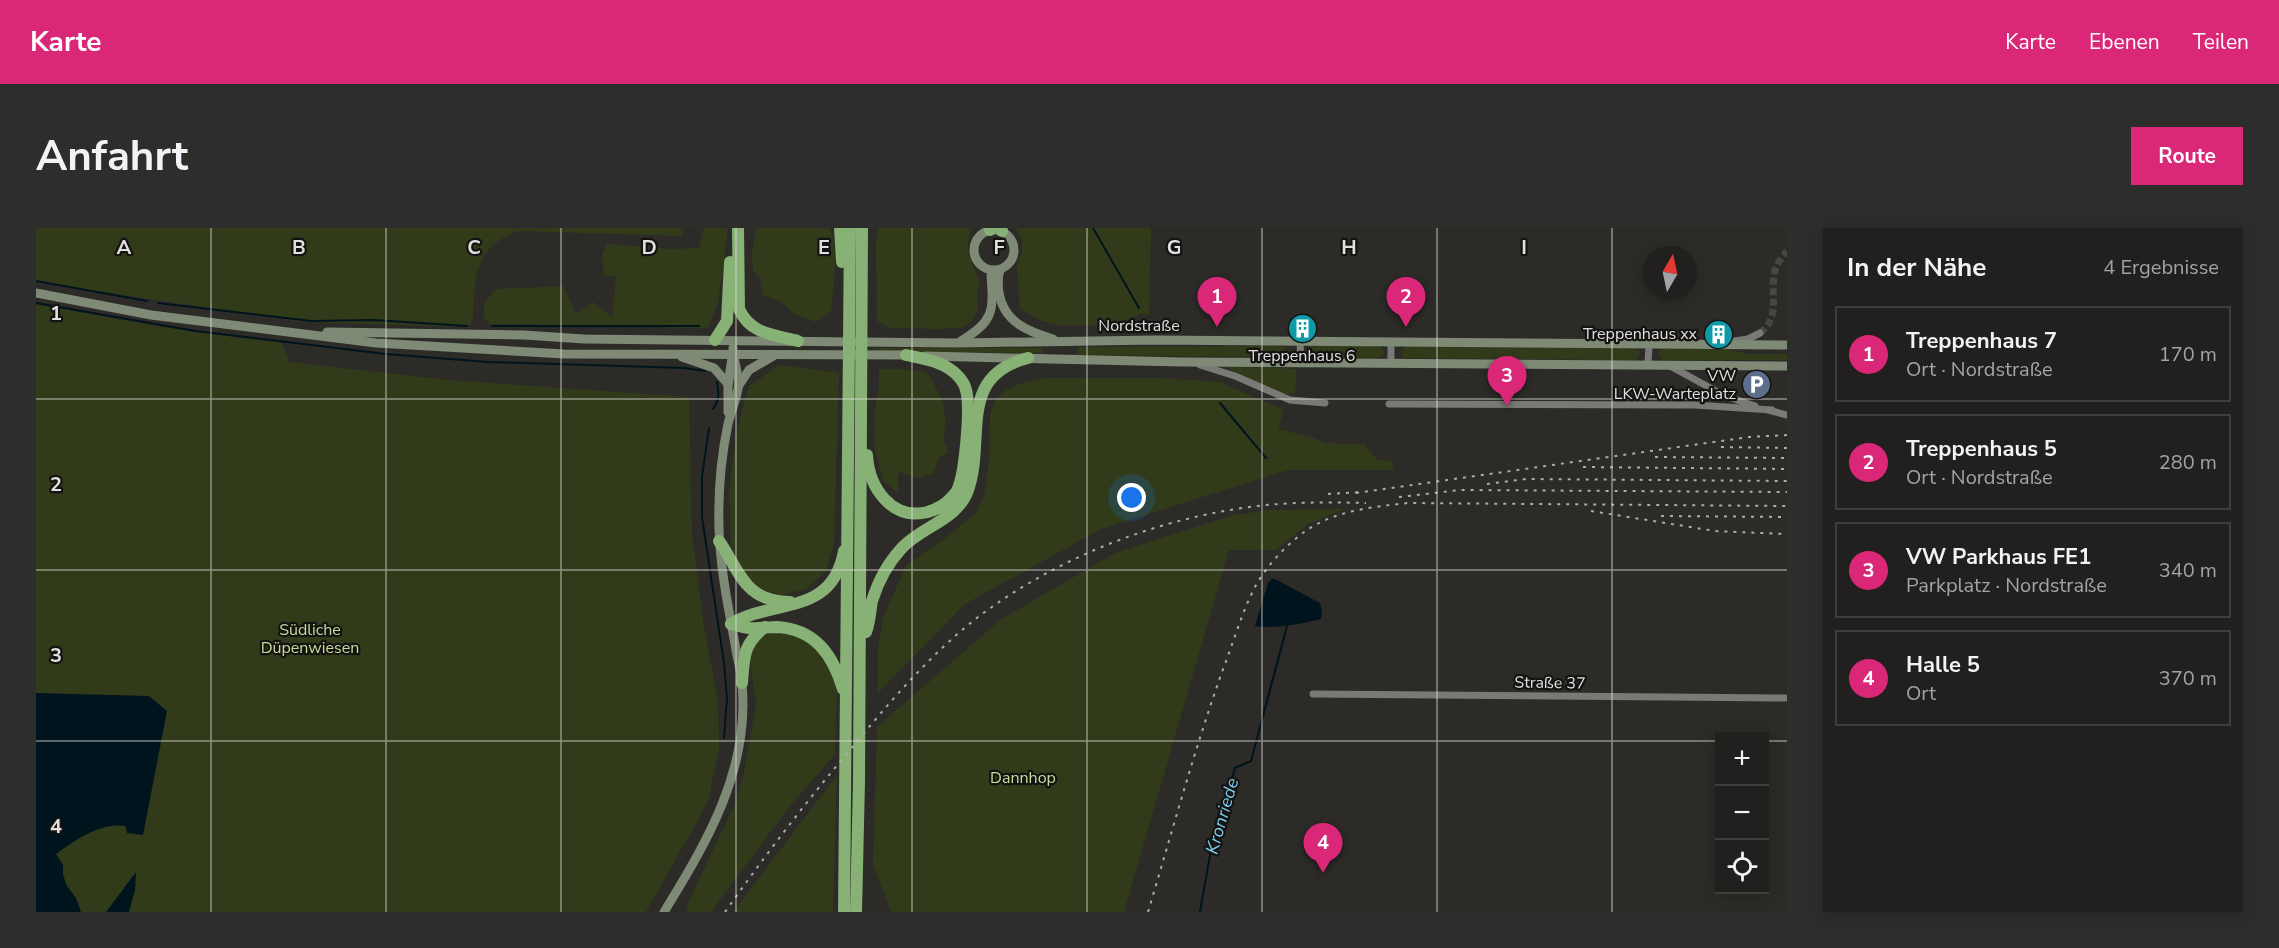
<!DOCTYPE html>
<html lang="de">
<head>
<meta charset="utf-8">
<style>
	:root { --surface:#21201e; --page:#2d2d2b; --text:#f1f3f6; --muted:#a2a3a4; --line:#3e3e3c; --accent:#db2777 }
	body { margin:0; font-family:"Nunito Sans",sans-serif; background:var(--page); color:var(--text) }
	.controls { position:absolute; right:18px; bottom:18px; display:grid; overflow:hidden; border-radius:0px; box-shadow:0 3px 15px #0003 }
	.controls button { width:54px; height:54px; display:grid; place-items:center; padding:0; border:0; border-bottom:2px solid var(--line); background:var(--surface); color:var(--text); font:30px sans-serif }
	.compass { position:absolute; left:1607px; top:18px; width:54px; height:54px; border-radius:50%; background:var(--surface); box-shadow:0 3px 15px #0003; rotate:9deg }
	.you { position:absolute; left:1096px; top:270px; width:21px; height:21px; margin:-15px; border:4px solid #fff; border-radius:50%; background:#1a73e8; box-shadow:0 0 0 9px #1a73e833 }
	.badge { display:grid; place-items:center; width:39px; height:39px; border-radius:50%; background:var(--accent); color:#fff; font-size:20px; font-weight:700 }
	.pin { position:absolute; translate:-50% -50px; filter:drop-shadow(0 2px 3px #0008) }
	.pin::after { content:''; position:absolute; top:32px; width:21px; height:18px; background:inherit; clip-path:polygon(0 0,100% 0,50% 100%) }
	.list { margin:0; padding:0; list-style:none }
	h2 { display:flex; justify-content:space-between; align-items:center; height:78px; margin:0; padding:0 24px; font-size:26px }
	h2 small { font-size:20px; font-weight:400; color:var(--muted) }
	.list li { display:grid; grid-template-columns:39px 1fr auto; gap:18px; align-items:center; box-sizing:border-box; height:96px; margin:0 12px 12px; padding:0 12px; border:2px solid var(--line); border-radius:0px }
	.list b { display:block; font-size:22px; white-space:nowrap }
	.list p { margin:0; font-size:20px; white-space:nowrap; color:var(--muted) }
	.list em { font-size:20px; font-style:normal; color:var(--muted) }
	.icon { flex:none; width:33px; height:33px; fill:none; stroke:currentColor; stroke-width:2; stroke-linecap:round; stroke-linejoin:round }
	.map { position:relative; flex:none; width:1751px; height:684px; overflow:hidden; border-radius:0px }
	header { display:flex; align-items:center; gap:36px; box-sizing:border-box; height:84px; padding:0 30px; background:var(--accent); color:#fff }
	header strong { font-size:28px }
	nav { display:flex; gap:33px; margin-inline-start:auto; font-size:21px }
	.intro { display:flex; align-items:center; justify-content:space-between; box-sizing:border-box; height:144px; padding:0 36px }
	h1 { margin:0; font-size:42px }
	.button { padding:15px 27px; border-radius:0px; background:var(--accent); color:#fff; font-size:21px; font-weight:700 }
	main { display:flex; gap:36px; padding:0 36px }
	aside { flex:1; background:var(--surface); border-radius:0px; box-shadow:0 3px 15px #0003 }
	.map>svg:first-child { display:block }
</style>
</head>
<body>
<header>
<strong>Karte</strong>
<nav><a>Karte</a><a>Ebenen</a><a>Teilen</a></nav>
</header>
<div class="intro"><h1>Anfahrt</h1><a class="button">Route</a></div>
<main>
<div class="map">
<svg width="1751" height="684" viewBox="0 0 1751 684">
	<rect width="100%" height="100%" fill="#2c2b28"/>
	<g fill="#313b1a">
		<path d="M0,0H648L646,8L483,3C437,18 439,50 437,91L434,97L429,99L266,94L0,54Z"/>
		<polygon points="668,0 692,0 682,75 672,100 454,96 447,89 449,74 460,61 527,58 540,86 557,74 576,89 580,49 568,48 566,28 570,16 637,21 663,20"/>
		<path d="M720,0H794C803,22 797,60 795,84L780,94L758,86L744,73L727,67L724,51L717,42L716,26Z"/>
		<path d="M842,0H936C927,21 936,35 944,54L941,63L942,82L937,91L928,99L906,101L853,100L841,93L840,15Z"/>
		<polygon points="980,0 1115,0 1113,87 1104,86 1082,97 1022,97 1006,93 984,81 981,38 986,25 986,13"/>
		<polygon points="0,76 119,98 246,115 253,134 413,152 653,169 656,307 668,399 682,472 683,520 672,574 610,684 0,684"/>
		<polygon points="1237,118 1249,119 1251,126 1243,129 1041,127 1042,119"/>
		<polygon points="1274,118 1340,118 1346,120 1348,125 1345,129 1340,130 1273,129 1269,126 1269,122"/>
		<polygon points="1371,118 1598,120 1603,122 1604,126 1600,132 1367,130 1365,123"/>
		<polygon points="837,120 1006,120 1007,125 837,123"/>
		<polygon points="1629,121 1687,121 1713,126 1751,126 1751,132 1626,132 1622,126 1624,122"/>
		<polygon points="743,137 803,145 798,316 790,343 770,361 745,367 720,359 704,339 695,316 693,265 700,206 713,158"/>
		<path d="M1197,137L1258,141L1261,144L1259,165C1238,171 1213,150 1195,142L1193,139Z"/>
		<path d="M843,141H863L890,144C907,169 913,183 907,214L911,219L912,226L904,228L897,246L883,250L862,244V265L848,254L839,222L838,186L843,159Z"/>
		<polygon points="1006,150 1124,150 1184,154 1248,182 1242,201 1275,209 1289,215 1328,216 1341,232 1357,233 1357,242 1252,242 1065,301 929,376 842,465 842,422 847,390 870,337 907,312 941,284 948,267 953,235 954,188 959,172 967,164 980,157"/>
		<polygon points="1309,281 1272,296 1240,322 1193,322 1088,684 855,684 837,636 841,499 964,392 1079,325 1194,288 1232,282"/>
		<polygon points="741,405 754,406 770,411 781,421 799,445 801,463 799,526 753,579 675,684 654,684 650,679 698,578 708,545 720,476 714,430 719,414 729,407"/>
		<polygon points="801,547 797,684 697,684"/>
	</g>
	<g fill="#00141e">
		<path d="M1237,350L1284,375L1286,383L1285,391C1264,396 1240,401 1219,398L1232,355Z"/>
		<path d="M0,465L113,468L131,483L107,607L91,605L89,598C65,594 39,612 20,626L27,637V647L31,658L40,670L45,684H0Z"/>
		<polygon points="100,644 99,662 93,684 70,684"/>
	</g>
	<g fill="none" stroke-linecap="round" stroke-linejoin="round">
		<g stroke="#00141e" stroke-width="2">
			<polyline points="1057,0 1103,80"/>
			<polyline points="0,53 111,73"/>
			<polyline points="0,75 159,103 350,126 452,134 648,140 669,143"/>
			<polyline points="122,75 275,93 338,92 431,98"/>
			<polyline points="456,98 663,98"/>
			<polyline points="1184,175 1230,230"/>
			<path d="M677,181C684,171 683,165 681,154"/>
			<polyline points="673,200 666,248 666,289 688,435 691,470 688,510"/>
			<polyline points="1164,684 1174,627 1199,540 1215,533 1251,398"/>
		</g>
		<path stroke="#474643" stroke-width="7" stroke-dasharray="7 3.5" stroke-linecap="butt" d="M1724,105C1744,89 1735,69 1738,47C1739,38 1745,30 1751,23"/>
		<g stroke="#7a7976" stroke-width="7">
			<polyline points="1698,113 1712,111 1724,105"/>
			<polyline points="1264,114 1265,135"/>
			<polyline points="1355,114 1355,135"/>
			<polyline points="1612,136 1613,116"/>
			<polyline points="1164,137 1199,148 1254,172 1289,175"/>
			<polyline points="1634,138 1689,168 1719,178"/>
			<polyline points="1353,176 1659,177 1736,182"/>
			<polyline points="1732,182 1751,187"/>
			<polyline points="1277,466 1751,470"/>
		</g>
		<g stroke="#7e8a76" stroke-width="9">
			<circle cx="958" cy="22" r="20"/>
			<path d="M964,42C961,50 962,57 963,65C968,94 991,103 1017,111"/>
			<polyline points="0,65 115,87 340,115 528,126 875,127"/>
			<polyline points="291,104 488,107 548,111 923,115 1119,112 1751,117"/>
			<path d="M925,113C957,93 958,85 955,48"/>
			<polyline points="889,128 1146,134 1751,138"/>
			<polyline points="646,129 678,140 692,156"/>
			<polyline points="703,157 713,142 737,128"/>
			<polyline points="692,184 692,156 696,130"/>
			<path d="M628,684C671,614 714,542 706,456C705,443 701,430 699,416C692,378 684,339 683,300C682,265 685,229 692,196C695,184 700,172 702,161C704,146 697,134 697,120"/>
		</g>
		<g stroke="#87b175" stroke-width="12">
			<path d="M702,0L703,81C714,106 738,107 762,113"/>
			<polyline points="804,0 806,34"/>
			<polyline points="965,0 966,3"/>
			<polyline points="954,2 955,0"/>
			<polyline points="679,112 691,93 694,34"/>
			<path d="M831,227C833,260 856,293 892,284C900,281 906,279 912,273C915,270 919,266 921,263C929,247 935,179 930,162C929,157 925,151 921,147C908,133 887,131 870,127"/>
			<path d="M683,313C705,345 708,373 754,374"/>
			<path d="M695,396C738,370 796,389 808,323"/>
			<path d="M695,396C701,397 707,400 713,400C722,401 732,399 741,399C779,401 797,427 807,461"/>
			<path d="M830,404C834,394 834,383 836,373C842,354 851,336 865,321C884,299 922,292 932,262C950,211 920,148 992,130"/>
			<path d="M706,455C708,429 707,416 729,399"/>
			<polyline points="808,684 814,0"/>
			<polyline points="820,684 823,553 826,0"/>
		</g>
		<g stroke="#adacaa" stroke-width="2" stroke-dasharray="3 6" stroke-linecap="butt">
			<polyline points="1685,219 1751,220"/>
			<polyline points="1619,229 1751,230"/>
			<polyline points="1547,239 1751,241"/>
			<polyline points="1451,256 1490,251 1751,253"/>
			<polyline points="1320,265 1713,209 1751,207"/>
			<polyline points="1292,266 1328,264"/>
			<polyline points="1363,269 1424,262 1751,264"/>
			<polyline points="1555,283 1679,303 1751,306"/>
			<polyline points="1625,288 1751,289"/>
			<path d="M689,684C730,626 773,570 819,516C857,470 895,426 942,389C1022,329 1122,290 1221,278C1257,274 1294,274 1330,275"/>
			<path d="M1112,684C1136,604 1158,523 1186,444C1197,416 1205,386 1219,359C1231,337 1251,316 1271,302C1301,282 1337,279 1372,275L1751,278"/>
		</g>
	</g>
	<path fill="none" stroke="#e1e0df" stroke-width="1.5" stroke-opacity="0.55" d="M175,0V684M350,0V684M525,0V684M700,0V684M876,0V684M1051,0V684M1226,0V684M1401,0V684M1576,0V684M0,171H1751M0,342H1751M0,513H1684M1728,513H1751"/>
	<defs>
		<symbol id="building-disc" viewBox="-11 -11 22 22"><circle r="9.5" fill="#0f9aa8" stroke="#141312"/><path d="M-4-6H4V6H1V3H-1V6H-4ZM-2.5-4.3h1.7v1.8h-1.7ZM.8-4.3h1.7v1.8H.8ZM-2.5-1h1.7V.8h-1.7ZM.8-1h1.7V.8H.8Z" fill="#fff"/></symbol>
		<symbol id="parking-disc" viewBox="-11 -11 22 22"><circle r="9.5" fill="#5c6f8a" stroke="#141312"/><path d="M-3.5-5.5H1a3.5 3.5 0 0 1 0 7H-1V5.5H-3.5ZM-1-3.4V-.6H.8a1.4 1.4 0 0 0 0-2.8Z" fill="#fff"/></symbol>
	</defs>
	<g fill-rule="evenodd">
		<use href="#building-disc" x="1250" y="84" width="33" height="33"/>
		<use href="#building-disc" x="1666" y="90" width="33" height="33"/>
		<use href="#parking-disc" x="1704" y="140" width="33" height="33"/>
	</g>
	<g text-anchor="middle" dominant-baseline="central" stroke-width="4.5" stroke-linejoin="round" paint-order="stroke">
		<g font-size="16" fill="#e1e0df" stroke="#141312">
			<text x="1103" y="98">Nordstraße</text>
			<text transform="translate(1514 455) rotate(1)">Straße 37</text>
		</g>
		<g font-size="16" fill="#e1e0df" stroke="#141312" text-anchor="end">
			<text x="1661" y="106">Treppenhaus xx</text>
			<text x="1266" y="128" text-anchor="middle">Treppenhaus 6</text>
			<text x="1700" y="148">VW<tspan x="1700" dy="18">LKW-Warteplatz</tspan></text>
		</g>
		<g font-size="16" fill="#c6de99" stroke="#141312">
			<text x="274" y="402">Südliche<tspan x="274" dy="18">Düpenwiesen</tspan></text>
			<text x="987" y="550">Dannhop</text>
		</g>
		<g font-size="18" font-style="italic" fill="#7ecdf2" stroke="#141312">
			<text transform="translate(1186 588) rotate(-74)">Kronriede</text>
		</g>
	</g>
	<g font-size="20" text-anchor="middle" font-weight="bold" fill="#e1e0df" stroke="#141312" stroke-width="4.5" stroke-linejoin="round" paint-order="stroke">
		<text x="88" y="26">A</text>
		<text x="263" y="26">B</text>
		<text x="438" y="26">C</text>
		<text x="613" y="26">D</text>
		<text x="788" y="26">E</text>
		<text x="963" y="26">F</text>
		<text x="1138" y="26">G</text>
		<text x="1313" y="26">H</text>
		<text x="1488" y="26">I</text>
		<text x="20" y="92">1</text>
		<text x="20" y="263">2</text>
		<text x="20" y="434">3</text>
		<text x="20" y="605">4</text>
	</g>
</svg>
<div class="controls">
<button>+</button>
<button>−</button>
<button><svg class="icon" aria-label="locate" viewBox="0 0 24 24"><circle cx="12" cy="12" r="6"/><path d="M12 2v4M12 18v4M2 12h4M18 12h4"/></svg></button>
</div>
<svg class="compass" viewBox="-18 -18 36 36"><path d="M0-13l5 13h-10z" fill="#e53935"/><path d="M0 13l5-13h-10z" fill="#a2a3a4"/></svg>
<div class="you"></div>
<div class="pin badge" style="left:1181px;top:99px">1</div>
<div class="pin badge" style="left:1370px;top:99px">2</div>
<div class="pin badge" style="left:1471px;top:178px">3</div>
<div class="pin badge" style="left:1287px;top:645px">4</div>
</div>
<aside>
<h2>In der Nähe<small>4 Ergebnisse</small></h2>
<ul class="list">
<li><span class="badge">1</span><div><b>Treppenhaus 7</b><p>Ort · Nordstraße</p></div><em>170 m</em></li>
<li><span class="badge">2</span><div><b>Treppenhaus 5</b><p>Ort · Nordstraße</p></div><em>280 m</em></li>
<li><span class="badge">3</span><div><b>VW Parkhaus FE1</b><p>Parkplatz · Nordstraße</p></div><em>340 m</em></li>
<li><span class="badge">4</span><div><b>Halle 5</b><p>Ort</p></div><em>370 m</em></li>
</ul>
</aside>
</main>
</body>
</html>
